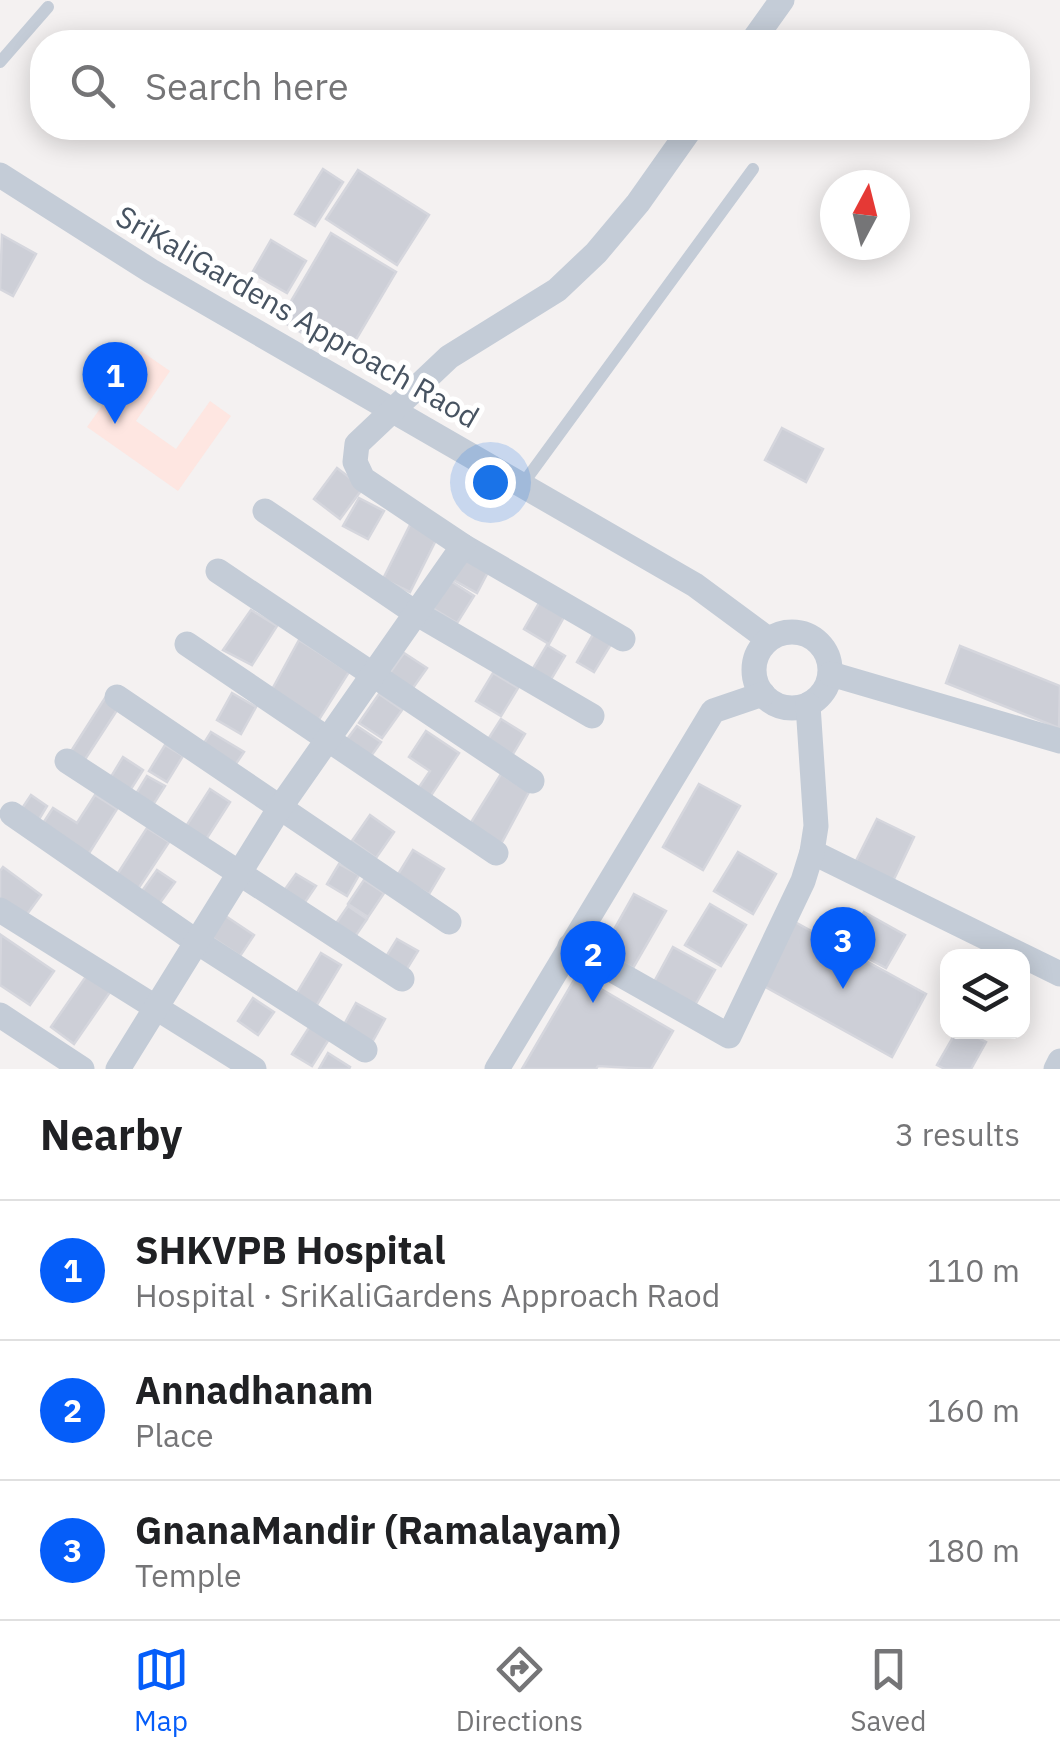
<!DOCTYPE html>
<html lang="en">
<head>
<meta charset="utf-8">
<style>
	:root { --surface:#fff; --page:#f2f2f2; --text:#202124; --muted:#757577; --line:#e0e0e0; --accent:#055df9 }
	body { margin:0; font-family:"IBM Plex Sans",sans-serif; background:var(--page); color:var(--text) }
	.controls { position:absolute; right:30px; bottom:30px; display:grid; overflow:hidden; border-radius:20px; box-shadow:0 5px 25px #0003 }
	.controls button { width:90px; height:90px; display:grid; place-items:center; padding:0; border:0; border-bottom:2px solid var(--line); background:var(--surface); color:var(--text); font:50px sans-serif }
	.compass { position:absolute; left:820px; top:170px; width:90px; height:90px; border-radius:50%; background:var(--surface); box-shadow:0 5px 25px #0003; rotate:7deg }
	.you { position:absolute; left:490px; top:482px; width:35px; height:35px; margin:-25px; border:8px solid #fff; border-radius:50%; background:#1a73e8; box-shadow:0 0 0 15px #1a73e833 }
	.badge { display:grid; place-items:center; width:65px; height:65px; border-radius:50%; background:var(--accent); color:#fff; font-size:32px; font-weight:700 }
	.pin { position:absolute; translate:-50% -82px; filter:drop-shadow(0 2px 5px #0008) }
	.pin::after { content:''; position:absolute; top:52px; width:35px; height:30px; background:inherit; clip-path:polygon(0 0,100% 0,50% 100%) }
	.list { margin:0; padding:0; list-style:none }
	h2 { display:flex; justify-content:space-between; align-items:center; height:130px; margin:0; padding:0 40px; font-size:42px }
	h2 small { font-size:32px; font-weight:400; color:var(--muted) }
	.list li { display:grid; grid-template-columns:65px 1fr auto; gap:30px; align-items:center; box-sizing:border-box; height:140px; padding:0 40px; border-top:2px solid var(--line) }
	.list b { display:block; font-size:38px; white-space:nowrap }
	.list p { margin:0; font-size:32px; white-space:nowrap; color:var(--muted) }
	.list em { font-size:32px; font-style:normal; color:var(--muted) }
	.icon { flex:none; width:55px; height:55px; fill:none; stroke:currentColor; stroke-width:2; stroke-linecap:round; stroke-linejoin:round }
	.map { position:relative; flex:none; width:1060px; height:1069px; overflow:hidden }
	.search { position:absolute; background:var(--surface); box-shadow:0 5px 25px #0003; left:30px; right:30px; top:30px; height:110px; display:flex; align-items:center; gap:25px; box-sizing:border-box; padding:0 35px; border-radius:40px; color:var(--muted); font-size:38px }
	.sheet { height:550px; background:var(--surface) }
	nav { display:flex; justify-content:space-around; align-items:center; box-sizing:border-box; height:140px; border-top:2px solid var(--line); background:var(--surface); font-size:28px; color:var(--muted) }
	nav a { display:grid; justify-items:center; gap:5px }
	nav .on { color:var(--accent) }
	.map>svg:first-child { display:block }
</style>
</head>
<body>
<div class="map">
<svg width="1060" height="1069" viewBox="0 0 1060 1069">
	<rect width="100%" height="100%" fill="#f4f1f1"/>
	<polygon fill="#fee6e1" points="141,351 170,371 136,421 176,449 210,401 231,416 178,491 87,427"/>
	<g fill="#cdcfd7" stroke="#d5d6dd" stroke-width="2.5">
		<polygon points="323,169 343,182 315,226 295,214"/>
		<polygon points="358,170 429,215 397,265 326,219"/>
		<polygon points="331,233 396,272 345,358 280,320"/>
		<polygon points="2,235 36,254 13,296 0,289"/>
		<polygon points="271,240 306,261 287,293 252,273"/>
		<polygon points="782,428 823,449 806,482 765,460"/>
		<polygon points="337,468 363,488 340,519 314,499"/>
		<polygon points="359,498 384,511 368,539 343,526"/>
		<polygon points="412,521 439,534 410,592 383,579"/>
		<polygon points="461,557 488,572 477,593 450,578"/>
		<polygon points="446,578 474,596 457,623 429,606"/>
		<polygon points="539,603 564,617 549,644 524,629"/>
		<polygon points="251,610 277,626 252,665 223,650"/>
		<polygon points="595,631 613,641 594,672 577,662"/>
		<polygon points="299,640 349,672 318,721 269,695"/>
		<polygon points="547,645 565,656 550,681 532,670"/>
		<polygon points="960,646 1060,686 1059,728 946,683"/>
		<polygon points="404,653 427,668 410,692 387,677"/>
		<polygon points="493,673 518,688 501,716 476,701"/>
		<polygon points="232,693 256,707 241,734 217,720"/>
		<polygon points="379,694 402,710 382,738 359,723"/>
		<polygon points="105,698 119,707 82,764 68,756"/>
		<polygon points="501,719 525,734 510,759 485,744"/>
		<polygon points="357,726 381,742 366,763 342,746"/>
		<polygon points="426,731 459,753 428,800 416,792 430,771 409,757"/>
		<polygon points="211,732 244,752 231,771 199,751"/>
		<polygon points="165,745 183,756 167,782 149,771"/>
		<polygon points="123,757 143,770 129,792 109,780"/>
		<polygon points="501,774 529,792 501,844 470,824"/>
		<polygon points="147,776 165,786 151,808 134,797"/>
		<polygon points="699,784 740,806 703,870 663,847"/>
		<polygon points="210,789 230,802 205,841 185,828"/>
		<polygon points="31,795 47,806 38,821 21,810"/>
		<polygon points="95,795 117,809 86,858 40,828 53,808 77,823"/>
		<polygon points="370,815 394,832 376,858 352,841"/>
		<polygon points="877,819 914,837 893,881 855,863"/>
		<polygon points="147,828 169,842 136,892 115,878"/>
		<polygon points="413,850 444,869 429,894 397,876"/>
		<polygon points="738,852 776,874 753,914 714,891"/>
		<polygon points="339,864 359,875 347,896 327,884"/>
		<polygon points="3,867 41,895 22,921 0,905 0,871"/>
		<polygon points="157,870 175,882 157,907 140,894"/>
		<polygon points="296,874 316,886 301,908 281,895"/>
		<polygon points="364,880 384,893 368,917 348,904"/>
		<polygon points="634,894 666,911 633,968 602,951"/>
		<polygon points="710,904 746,925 721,966 685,945"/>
		<polygon points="348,906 367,919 354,938 335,925"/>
		<polygon points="864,912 905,935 886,968 845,946"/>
		<polygon points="224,915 254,935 240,956 210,936"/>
		<polygon points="795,922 926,994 892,1057 760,984"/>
		<polygon points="1,935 54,971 30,1005 0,985"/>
		<polygon points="397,939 418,951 405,972 384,960"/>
		<polygon points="673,947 715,970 695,1005 654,982"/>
		<polygon points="321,953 341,965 315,1008 295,996"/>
		<polygon points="87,975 110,992 74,1044 51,1027"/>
		<polygon points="577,975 673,1031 651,1069 598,1066 596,1069 522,1069"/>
		<polygon points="253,998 274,1012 258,1035 238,1021"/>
		<polygon points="356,1003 385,1019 370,1046 341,1030"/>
		<polygon points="310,1026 329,1039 312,1066 292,1054"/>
		<polygon points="956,1032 967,1032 986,1042 971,1069 945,1069 937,1065"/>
		<polygon points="328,1053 350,1067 349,1069 319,1069"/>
	</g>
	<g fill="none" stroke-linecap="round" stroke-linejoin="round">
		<g stroke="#c4ccd7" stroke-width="12">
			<polyline points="0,62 48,7"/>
			<polyline points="522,485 753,169"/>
		</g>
		<g stroke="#c4ccd7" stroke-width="25">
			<polyline points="752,42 782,0"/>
			<polyline points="0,175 151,271 695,585 768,639"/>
			<polyline points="265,511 414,612 592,716"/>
			<polyline points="463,546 623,639"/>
			<polyline points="218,571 532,781"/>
			<circle cx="792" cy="670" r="38"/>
			<polyline points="187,644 496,853"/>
			<polyline points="831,674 1060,741"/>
			<polyline points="117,697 449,922"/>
			<polyline points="67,761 402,979"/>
			<polyline points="12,814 197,942 365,1050"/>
			<polyline points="812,852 1060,974"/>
			<polyline points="0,910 254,1069"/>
			<polyline points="570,946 729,1036 803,881 812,852 816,826 808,705"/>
			<polyline points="0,1015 82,1069"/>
			<polyline points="118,1069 279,809 463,546 363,479 355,462 357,444 449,357 557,290 596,253 638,203 691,128"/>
			<polyline points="497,1069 713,711 763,694"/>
			<polyline points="1056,1069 1060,1061"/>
		</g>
	</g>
	<g text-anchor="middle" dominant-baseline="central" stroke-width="10" stroke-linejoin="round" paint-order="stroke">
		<g font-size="30" fill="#475361" stroke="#fff">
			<text transform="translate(298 316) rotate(30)">SriKaliGardens Approach Raod</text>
		</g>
	</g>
</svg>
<div class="controls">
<button><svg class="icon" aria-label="layers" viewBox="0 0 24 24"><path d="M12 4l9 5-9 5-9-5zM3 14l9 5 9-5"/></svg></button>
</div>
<svg class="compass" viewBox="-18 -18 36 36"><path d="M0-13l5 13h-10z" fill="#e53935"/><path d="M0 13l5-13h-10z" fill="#757577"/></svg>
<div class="you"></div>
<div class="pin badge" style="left:115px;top:424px">1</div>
<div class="pin badge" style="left:593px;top:1003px">2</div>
<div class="pin badge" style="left:843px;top:989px">3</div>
<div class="search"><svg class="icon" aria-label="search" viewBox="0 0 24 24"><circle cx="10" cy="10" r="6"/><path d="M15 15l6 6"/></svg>Search here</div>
</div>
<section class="sheet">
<h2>Nearby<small>3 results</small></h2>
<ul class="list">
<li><span class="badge">1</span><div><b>SHKVPB Hospital</b><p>Hospital · SriKaliGardens Approach Raod</p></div><em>110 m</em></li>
<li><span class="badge">2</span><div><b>Annadhanam</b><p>Place</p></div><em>160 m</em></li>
<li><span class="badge">3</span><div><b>GnanaMandir (Ramalayam)</b><p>Temple</p></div><em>180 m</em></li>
</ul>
</section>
<nav>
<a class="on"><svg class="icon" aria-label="map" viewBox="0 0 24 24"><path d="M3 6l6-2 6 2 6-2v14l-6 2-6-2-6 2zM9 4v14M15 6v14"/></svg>Map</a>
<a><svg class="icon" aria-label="directions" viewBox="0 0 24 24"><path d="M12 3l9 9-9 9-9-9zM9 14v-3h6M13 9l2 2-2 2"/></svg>Directions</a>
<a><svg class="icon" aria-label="saved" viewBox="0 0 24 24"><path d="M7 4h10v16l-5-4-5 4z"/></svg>Saved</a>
</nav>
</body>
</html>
